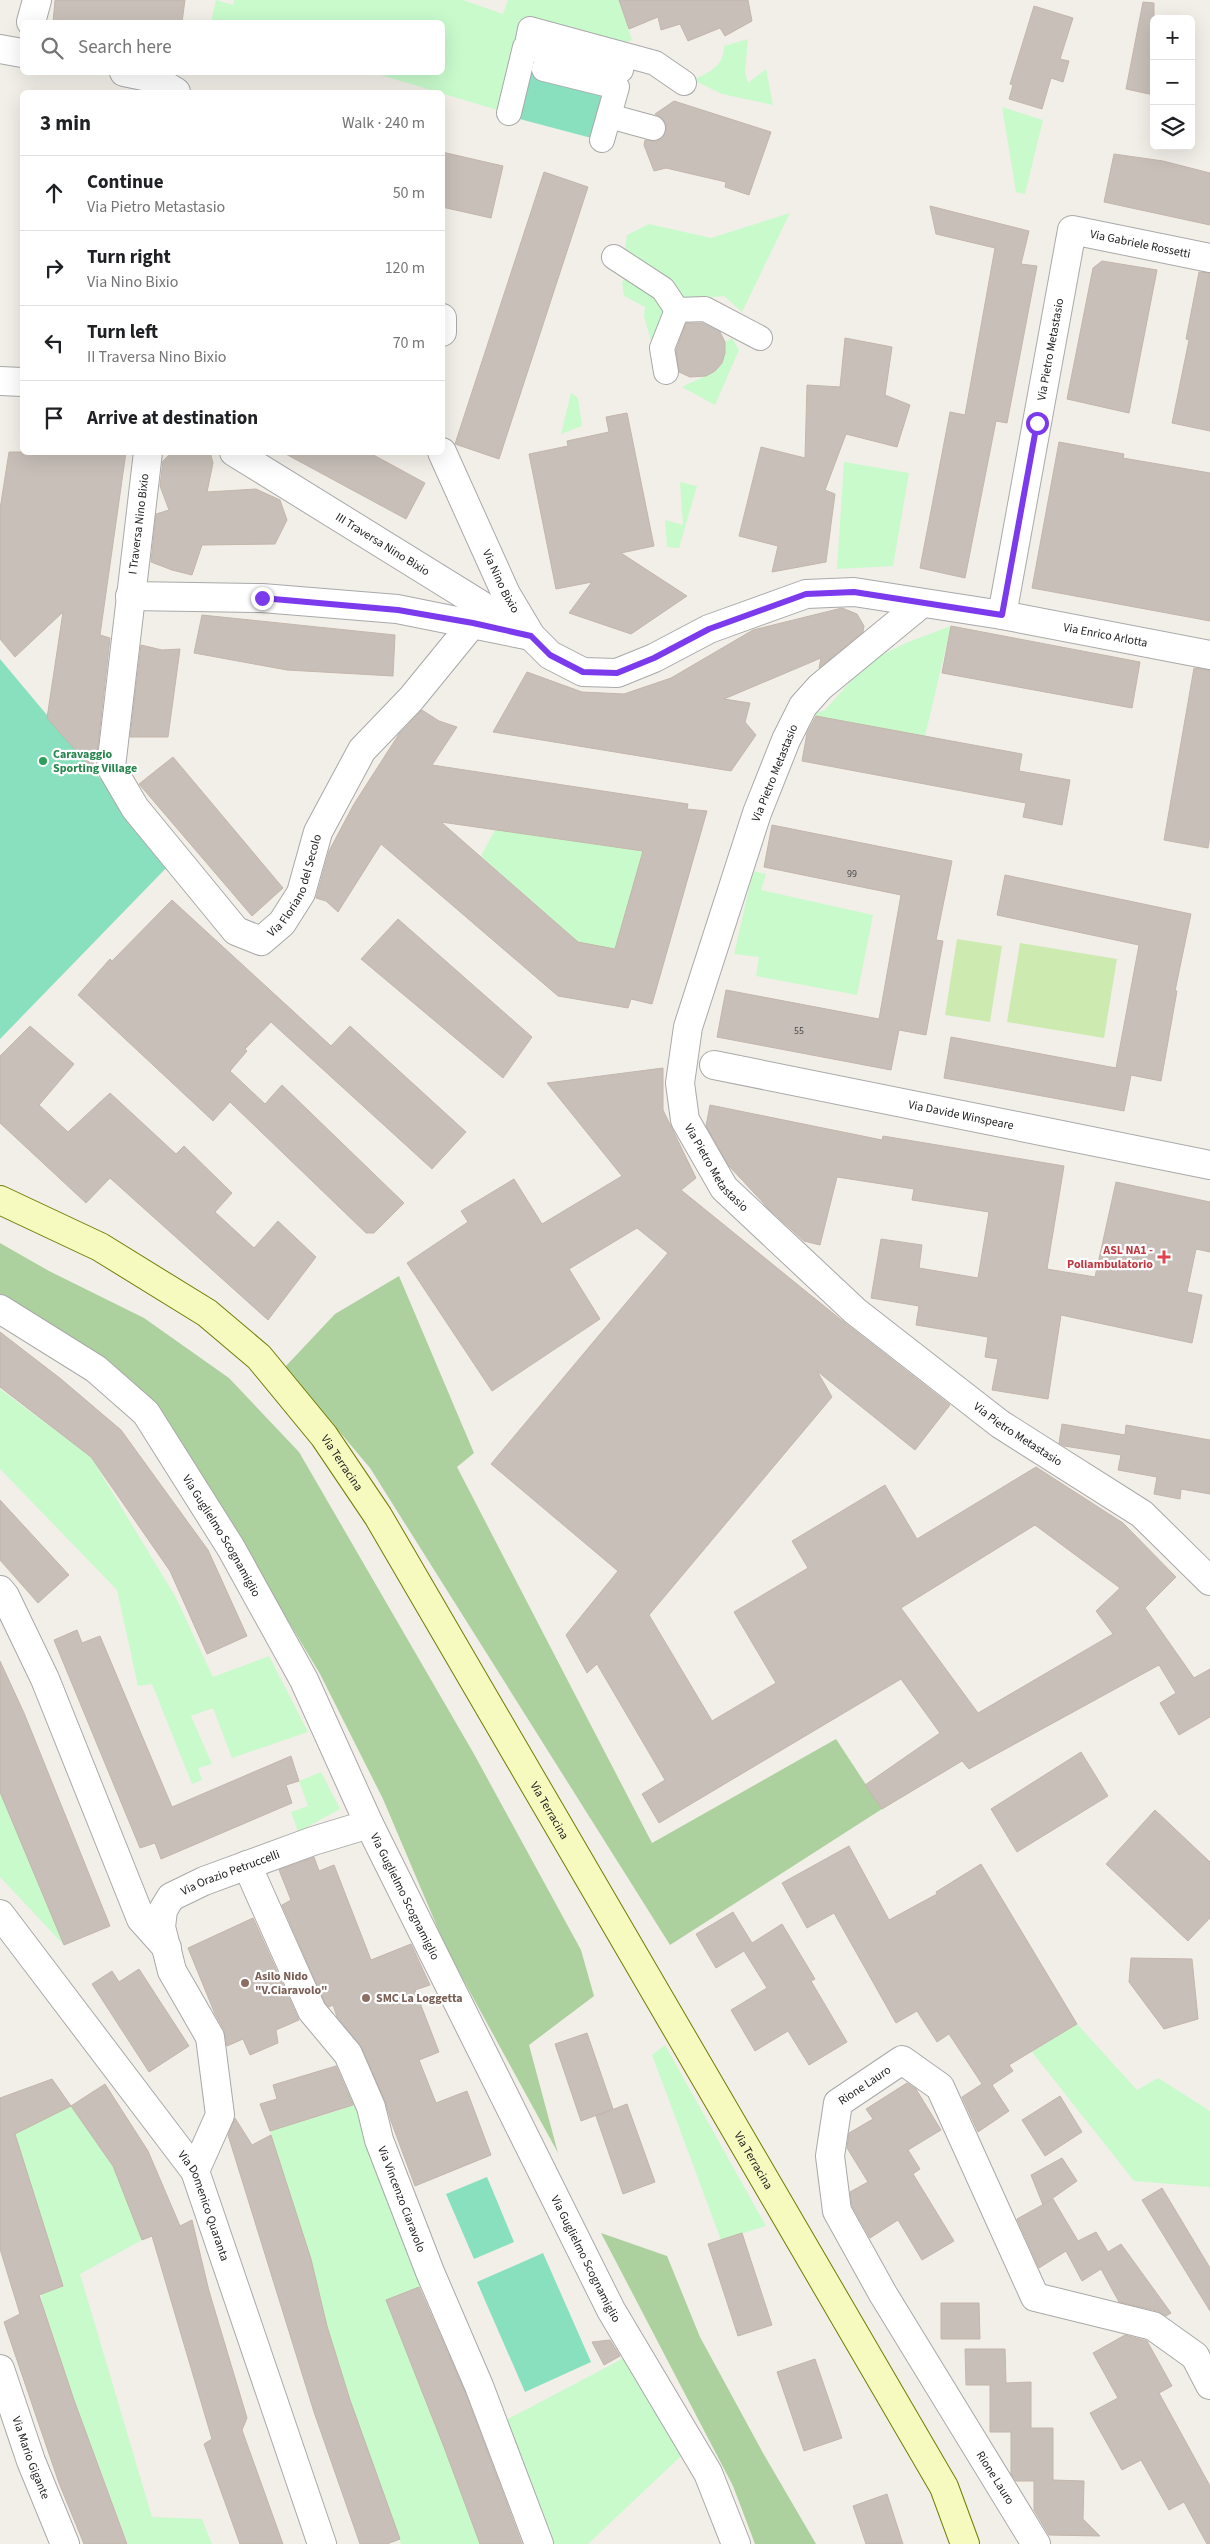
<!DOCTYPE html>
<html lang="en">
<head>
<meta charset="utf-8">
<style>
	:root { --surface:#fff; --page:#f2f2f2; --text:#202124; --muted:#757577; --line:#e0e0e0 }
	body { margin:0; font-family:"Source Sans 3",sans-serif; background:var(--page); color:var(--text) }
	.controls { position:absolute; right:15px; top:15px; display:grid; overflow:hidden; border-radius:8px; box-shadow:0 5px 20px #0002 }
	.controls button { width:45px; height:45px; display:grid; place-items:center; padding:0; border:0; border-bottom:1px solid var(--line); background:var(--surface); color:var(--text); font:25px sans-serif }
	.stop { position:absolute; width:15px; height:15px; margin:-11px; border:4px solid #7c3aed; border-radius:50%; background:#fff }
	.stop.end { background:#7c3aed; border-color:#fff; box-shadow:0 1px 5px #0008 }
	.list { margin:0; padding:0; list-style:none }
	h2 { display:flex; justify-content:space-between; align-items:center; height:65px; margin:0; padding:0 20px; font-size:21px }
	h2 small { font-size:16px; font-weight:400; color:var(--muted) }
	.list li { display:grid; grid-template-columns:32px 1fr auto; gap:15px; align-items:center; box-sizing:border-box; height:75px; padding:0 20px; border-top:1px solid var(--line) }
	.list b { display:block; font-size:19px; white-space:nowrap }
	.list p { margin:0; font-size:16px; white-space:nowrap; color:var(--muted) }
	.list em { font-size:16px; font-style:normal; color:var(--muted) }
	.icon { flex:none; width:28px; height:28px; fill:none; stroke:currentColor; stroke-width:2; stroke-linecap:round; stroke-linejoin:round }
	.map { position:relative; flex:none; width:1210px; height:2544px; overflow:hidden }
	.search { position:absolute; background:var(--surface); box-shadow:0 5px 20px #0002; left:20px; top:20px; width:425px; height:55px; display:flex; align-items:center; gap:12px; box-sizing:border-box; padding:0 18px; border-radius:8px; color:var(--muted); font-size:19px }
	.panel { position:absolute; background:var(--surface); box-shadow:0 5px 20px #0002; left:20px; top:90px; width:425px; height:365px; border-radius:8px }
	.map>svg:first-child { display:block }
</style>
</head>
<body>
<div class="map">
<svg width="1210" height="2544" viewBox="0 0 1210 2544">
	<rect width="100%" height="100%" fill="#f2efe9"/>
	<g fill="#cdebb0">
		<polygon points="957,939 1002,946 990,1022 945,1015"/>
		<polygon points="1020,943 1117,959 1104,1038 1007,1022"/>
	</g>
	<g fill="#add19e">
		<polygon points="0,1243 49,1271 144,1318 229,1378 299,1452 474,1754 581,1950 594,1996 529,2045 558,2153 447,1950 383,1799 320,1674 177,1435 90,1348 0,1298"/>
		<polygon points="399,1276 474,1453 457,1467 652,1843 836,1739 882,1809 670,1945 370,1468 285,1367 335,1314"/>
		<polygon points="601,2233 667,2256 700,2337 763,2453 816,2544 755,2544 733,2486"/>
	</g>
	<g fill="#c8facc">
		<polygon points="216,0 233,5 234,0 463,0 503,14 508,0 619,0 632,40 623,44 570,26 546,37 504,112 374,73 442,72 442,22 211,22"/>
		<path d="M748,39L745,71L748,83L766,69L773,105L722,94L693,80C710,72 724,66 724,46Z"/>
		<polygon points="1002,107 1043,120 1025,194 1016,192"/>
		<polygon points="790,213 742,312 724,296 682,300 624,256 627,235 649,224 711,238"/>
		<polygon points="627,274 666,305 655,355 644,316 645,307 624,296 622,283"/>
		<path d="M732,338L739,350L715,405L682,387C703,376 728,371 725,342Z"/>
		<polygon points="571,393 578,398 582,426 561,434"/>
		<polygon points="844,462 909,473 893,566 837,569"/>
		<polygon points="680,482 697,486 679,548 667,547 665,520 683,525"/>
		<polygon points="951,626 925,736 810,715 825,710 868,662 906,643"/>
		<polygon points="495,830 643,851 615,949 578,942 481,856"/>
		<polygon points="753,871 766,874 761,890 873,915 857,995 756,976 759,957 734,954"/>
		<polygon points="0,1389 91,1457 175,1596 213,1677 269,1656 308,1732 232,1758 213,1708 191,1716 212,1764 198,1768 202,1780 192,1784 152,1684 138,1686 117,1590 0,1469"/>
		<polygon points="321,1772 340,1809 298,1832 291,1812 308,1806 299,1781"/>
		<polygon points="0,1792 64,1945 0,1877"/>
		<polygon points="1077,2024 1137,2090 1158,2078 1210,2111 1210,2187 1134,2181 1032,2052"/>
		<polygon points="665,2045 766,2226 721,2240 652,2055"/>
		<polygon points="350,2088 424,2285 386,2300 444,2447 480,2544 401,2544 350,2400 327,2326 310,2258 270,2131 343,2109 336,2092"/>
		<polygon points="71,2106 113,2166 142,2240 80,2274 152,2517 202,2519 212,2544 128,2544 74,2400 42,2302 41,2294 63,2286 15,2134"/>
		<polygon points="624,2358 681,2456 588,2544 554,2544 504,2421"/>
	</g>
	<g fill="#88e0be">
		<polygon points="525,66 611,89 599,140 512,117"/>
		<polygon points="0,659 171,863 0,1039"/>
		<polygon points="487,2177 514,2242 474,2259 446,2194"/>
		<polygon points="543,2253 591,2362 525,2392 477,2282"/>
	</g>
	<g fill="#c7bfb8" stroke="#c4b6ab" fill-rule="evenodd">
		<polygon points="55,0 185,0 182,22 53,22"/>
		<polygon points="619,0 748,0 752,21 725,36 720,28 688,41 680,24 661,30 658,17 629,29"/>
		<polygon points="1143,2 1154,3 1154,95 1126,89"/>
		<polygon points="1034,6 1073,18 1060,59 1069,61 1063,82 1051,78 1042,109 1009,99 1013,85 1010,84"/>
		<polygon points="674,101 771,132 749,195 725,187 726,182 666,168 654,171 644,145 645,140 656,141 663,137 666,131 666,124 662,118 655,114"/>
		<polygon points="442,152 503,166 491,218 442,207"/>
		<polygon points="1114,154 1163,161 1210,173 1210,225 1104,202"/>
		<polygon points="544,172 588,187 499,459 455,444"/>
		<polygon points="930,206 1029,231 1021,264 1037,266 1007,423 996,421 965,578 920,568 950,412 965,415 995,248 936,234"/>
		<polygon points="1102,261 1157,270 1129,413 1067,399 1093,268"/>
		<polygon points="1199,272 1210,273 1210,431 1172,423 1189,340 1186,339"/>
		<polygon points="686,323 702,323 720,332 725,342 725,353 722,363 715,371 706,376 690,377 679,372 676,350"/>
		<polygon points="845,338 892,347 885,395 910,405 897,447 846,434 825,490 835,494 826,562 772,572 778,546 739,536 761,447 805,458 807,385 840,387"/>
		<polygon points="627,413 654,546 621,553 687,596 631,634 569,613 592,582 556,589 529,454 568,446 567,441 609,432 606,417"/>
		<polygon points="1059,442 1124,454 1123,458 1210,473 1210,621 1032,588"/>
		<polygon points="9,452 126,452 100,635 110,638 97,754 91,768 47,718 63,612 15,657 0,639 0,509"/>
		<polygon points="172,452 210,452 213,463 207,492 256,489 280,500 287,520 275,544 202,545 192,575 172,570 151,562 156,514 169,510 160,486 163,461"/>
		<polygon points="282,452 368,452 425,483 406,519"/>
		<polygon points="842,608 857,614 864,626 863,632 819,668 821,658 724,699 750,703 745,722 756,735 731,771 493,732 527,672 582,692 624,694 671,678 753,630"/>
		<polygon points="202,615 395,635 393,676 287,670 194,653"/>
		<polygon points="951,626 1140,662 1132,708 942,673"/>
		<polygon points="141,645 162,650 180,649 168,737 130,737"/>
		<polygon points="1194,668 1210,670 1210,836 1208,848 1164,840"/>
		<path d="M422,710L439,721L457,727L432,765L688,804L687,809L707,811L652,1004L631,999L628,1008L558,996L381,844L338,912L326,901L316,898L329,851L354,804L399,734ZM441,822L643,851L615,949L578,942Z"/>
		<polygon points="816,716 1022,754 1019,771 1070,780 1062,825 1023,817 1026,803 802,761 807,733"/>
		<polygon points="173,757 283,888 252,916 139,784"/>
		<polygon points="772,825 952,861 936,940 943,941 926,1035 899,1030 891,1070 717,1037 726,990 879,1019 901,895 764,867"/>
		<polygon points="1005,875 1191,914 1175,991 1177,991 1161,1081 1131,1075 1124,1111 944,1078 951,1037 1116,1068 1139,945 997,915"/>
		<polygon points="172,900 331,1046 350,1026 466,1132 432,1169 271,1022 245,1049 247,1051 230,1071 265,1104 282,1085 404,1203 374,1233 366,1233 230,1102 213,1121 78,995 110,959 112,961"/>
		<polygon points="398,919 532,1037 503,1078 361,959"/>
		<polygon points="30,1026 74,1064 39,1105 68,1132 110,1093 176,1154 184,1146 232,1193 215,1212 254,1248 278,1221 316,1257 268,1320 110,1178 86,1203 0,1123 0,1056"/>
		<path d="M663,1068V1110L696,1178L681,1190L845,1323L950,1405L915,1450L817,1371L832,1397L649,1615L712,1721L776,1683L734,1612L808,1568L792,1541L885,1485L917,1539L1036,1467L1123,1523L1176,1577L1145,1608L1194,1678L1210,1669V1717L1179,1735L1160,1703L1176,1693L1159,1665L969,1769L962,1761L882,1809L865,1785L940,1733L901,1679L659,1823L642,1794L665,1780L597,1664L587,1673L566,1635L618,1571L491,1464L668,1253L637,1228L569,1269L600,1319L492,1391L407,1263L468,1222L461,1211L514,1179L542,1224L622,1176L547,1083ZM1035,1525L1120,1588L1096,1611L1113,1634L978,1713L901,1608Z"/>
		<polygon points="710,1105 882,1140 883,1136 1064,1166 1047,1269 1095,1277 1116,1182 1210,1202 1210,1252 1196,1249 1187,1292 1202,1295 1192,1343 1061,1315 1048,1399 992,1390 998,1359 985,1357 988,1337 916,1325 919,1306 871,1298 881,1239 922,1245 919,1268 978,1278 989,1212 912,1200 914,1189 837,1177 820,1245 804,1241 769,1209 729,1166 706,1126"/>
		<polygon points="0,1332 61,1379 121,1430 208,1550 247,1636 207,1654 170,1571 91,1457 0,1387"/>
		<polygon points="1062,1424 1125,1435 1126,1425 1210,1440 1210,1494 1181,1489 1180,1499 1154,1494 1157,1477 1118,1470 1121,1455 1064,1446 1059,1443"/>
		<polygon points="0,1500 69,1575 38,1603 0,1560"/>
		<polygon points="77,1630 82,1643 100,1636 172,1807 291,1756 299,1781 286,1785 292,1803 161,1859 155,1843 140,1848 54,1640"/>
		<polygon points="0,1661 24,1713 110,1926 64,1945 0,1792"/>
		<polygon points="1081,1752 1108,1796 1017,1852 991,1809"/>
		<polygon points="1155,1810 1210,1862 1210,1918 1188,1941 1106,1864"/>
		<polygon points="849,1846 889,1920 937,1894 936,1892 981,1864 1077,2024 1009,2065 1013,2071 992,2085 1009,2111 978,2132 962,2097 982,2084 949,2034 937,2042 917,2011 896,2023 834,1913 807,1928 782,1883"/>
		<polygon points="314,1857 319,1871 334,1865 371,1960 411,1944 430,1985 415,1990 439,2052 419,2060 436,2103 467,2091 491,2155 415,2186 391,2121 385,2101 362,2048 337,2017 333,2005 329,2007 325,2003 282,1905 291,1900 279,1870"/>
		<polygon points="733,1912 752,1943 782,1924 815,1979 811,1981 847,2042 809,2065 788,2031 755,2051 731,2010 767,1988 744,1951 716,1968 696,1934"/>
		<polygon points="253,1918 299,2020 276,2030 278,2043 250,2055 243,2039 227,2046 224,2030 215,2014 188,1948"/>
		<polygon points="1131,1958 1192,1959 1198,2019 1164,2029 1129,1982"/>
		<polygon points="139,1969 189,2046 149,2072 92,1984 112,1971 119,1982"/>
		<polygon points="587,2033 613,2109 581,2121 555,2044"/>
		<polygon points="336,2066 353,2105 270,2131 260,2104 277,2099 273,2085"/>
		<polygon points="52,2079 71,2106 15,2134 63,2286 39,2295 74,2400 127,2544 84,2544 59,2483 4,2322 20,2314 0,2249 0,2098"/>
		<polygon points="907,2083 916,2089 941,2130 908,2150 920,2169 913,2174 954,2241 922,2260 898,2220 870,2238 852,2206 850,2192 868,2182 847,2148 849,2133 873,2119 866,2109"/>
		<polygon points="105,2084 148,2151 180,2226 192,2220 209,2291 247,2418 242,2430 283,2544 240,2544 204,2444 212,2439 152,2236 142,2240 113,2166 71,2106"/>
		<polygon points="1060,2096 1082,2132 1045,2156 1022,2120"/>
		<polygon points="627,2104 655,2182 623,2194 596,2116"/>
		<polygon points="235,2118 252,2145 271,2135 311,2259 327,2326 350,2400 400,2539 387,2544 360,2544 314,2412 228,2135"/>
		<polygon points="1062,2158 1077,2181 1043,2205 1031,2175"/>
		<polygon points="1162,2188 1210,2268 1210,2311 1142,2200"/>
		<polygon points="1053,2199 1078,2241 1096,2232 1108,2252 1121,2244 1171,2313 1166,2316 1157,2311 1119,2302 1101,2269 1082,2281 1066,2251 1039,2268 1017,2219"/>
		<polygon points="742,2233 772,2325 738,2336 708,2244"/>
		<polygon points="419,2287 465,2392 522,2544 480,2544 444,2447 386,2300"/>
		<polygon points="941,2303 979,2303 980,2339 941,2339"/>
		<polygon points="1125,2335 1147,2341 1172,2386 1159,2393 1210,2486 1210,2544 1207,2544 1184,2502 1169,2510 1141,2460 1122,2470 1090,2413 1118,2398 1093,2353"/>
		<polygon points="610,2340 620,2356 604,2365 592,2342"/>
		<polygon points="965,2349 1005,2349 1006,2383 1031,2382 1031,2428 1053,2428 1053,2480 1084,2481 1083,2519 1100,2536 1049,2535 1034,2510 1034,2481 1016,2481 1011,2474 1011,2432 990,2432 990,2385 966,2385"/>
		<polygon points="815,2359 842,2438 804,2451 777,2372"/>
		<polygon points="887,2494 903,2544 866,2544 853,2506"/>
	</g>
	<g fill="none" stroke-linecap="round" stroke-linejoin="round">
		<defs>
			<g id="pedestrian">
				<polyline points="544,69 617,87 602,140"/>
				<polyline points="509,113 525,47 621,70 623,61 528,39 530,29 655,63 684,83"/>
				<polyline points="609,116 653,128"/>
				<polyline points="614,257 663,289 677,310"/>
				<polyline points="666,372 662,348 677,310 705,309 760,338"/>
			</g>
			<g id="minor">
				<polyline points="31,22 37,0"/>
				<polyline points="0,381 22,382"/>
				<path id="s1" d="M148,452L111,767L135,808L236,931L261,941L282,923L301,893L318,832L362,750L411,699L473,623"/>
				<path id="s2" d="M234,452L515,626"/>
				<polyline points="130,596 262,598 397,609 531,636"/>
				<path id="s3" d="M921,604L820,687L803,706L786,740L757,813L688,1027L680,1083L685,1120L724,1188L855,1311L1000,1424L1142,1514L1210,1581"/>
				<path id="s4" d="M1002,615L1072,230L1210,258"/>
				<path id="s5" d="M714,1065L1210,1165"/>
				<path id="s6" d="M0,1309L96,1369L146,1413L231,1548L304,1680L369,1824L611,2310L708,2473L736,2544"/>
				<polyline points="0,1590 5,1596 45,1679 141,1919 167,1948"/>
				<path id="s7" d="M247,1865L312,2011L348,2054L371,2107L379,2140L430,2272L479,2386L539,2544"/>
				<path id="s8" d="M0,1914L195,2171L322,2544"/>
				<path id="s9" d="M195,2171L220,2115L210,2037L172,1971L161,1927L163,1910L171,1897L204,1881L313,1841L369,1824"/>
				<path id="s10" d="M0,2369L31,2461L65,2544"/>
				<path id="s11" d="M1036,2544L883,2294L837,2211L830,2156L838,2103L902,2060L940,2087L1035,2297L1153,2326L1195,2356L1210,2385"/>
			</g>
			<g id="tertiary">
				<polyline points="0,49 22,53"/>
				<polyline points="124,72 153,78 176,92"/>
				<polyline points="442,318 442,332"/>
				<path id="s12" d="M442,452L506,594L531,636L550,655L583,672L617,673L654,658L709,629L806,594L854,592L1002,615L1210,655"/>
			</g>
			<g id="secondary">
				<path id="s13" d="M0,1200L100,1247L207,1313L259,1357L324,1436L378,1516L944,2487L965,2544"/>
			</g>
		</defs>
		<use href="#pedestrian" stroke="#a9a9a9" stroke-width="26"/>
		<use href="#minor" stroke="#a9a9a9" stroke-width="30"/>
		<use href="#tertiary" stroke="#a9a9a9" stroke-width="30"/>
		<use href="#secondary" stroke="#707d05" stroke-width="30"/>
		<use href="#pedestrian" stroke="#fff" stroke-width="24"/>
		<use href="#minor" stroke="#fff" stroke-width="28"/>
		<use href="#tertiary" stroke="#fff" stroke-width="28"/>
		<use href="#secondary" stroke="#f7fabf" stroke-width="28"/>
	</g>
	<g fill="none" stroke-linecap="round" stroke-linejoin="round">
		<polyline stroke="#7c3aed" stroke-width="6" points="262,598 398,610 473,623 531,636 550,655 583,672 617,673 654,658 709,629 806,594 854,592 1002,615 1037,423"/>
	</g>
	<circle fill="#2e9e5b" stroke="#fff" stroke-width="2" cx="43" cy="761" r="5"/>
	<path fill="#e0444e" stroke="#fff" stroke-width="2" d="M1161.5 1249.5h5v5h5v5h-5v5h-5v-5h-5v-5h5z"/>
	<g fill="#8d6e63" stroke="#fff" stroke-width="2">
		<circle cx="245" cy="1983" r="5"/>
		<circle cx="366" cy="1998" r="5"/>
	</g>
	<g text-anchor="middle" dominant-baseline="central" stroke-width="4.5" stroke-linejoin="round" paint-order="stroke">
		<g font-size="10" fill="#4b4948">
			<text x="852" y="874">99</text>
			<text x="799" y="1031">55</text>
		</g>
		<g font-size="12" fill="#222" stroke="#fff">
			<text stroke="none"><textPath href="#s4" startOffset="461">Via Gabriele Rossetti</textPath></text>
			<text stroke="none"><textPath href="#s4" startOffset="270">Via Pietro Metastasio</textPath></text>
			<text transform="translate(139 524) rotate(-83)">I Traversa Nino Bixio</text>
			<text stroke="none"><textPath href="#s2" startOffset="175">III Traversa Nino Bixio</textPath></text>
			<text stroke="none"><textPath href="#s12" startOffset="142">Via Nino Bixio</textPath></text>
			<text stroke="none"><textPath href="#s12" startOffset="811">Via Enrico Arlotta</textPath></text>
			<text transform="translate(775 773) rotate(-68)">Via Pietro Metastasio</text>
			<text stroke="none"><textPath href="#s1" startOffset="618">Via Floriano del Secolo</textPath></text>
			<text stroke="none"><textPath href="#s5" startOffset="252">Via Davide Winspeare</textPath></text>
			<text stroke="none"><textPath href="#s3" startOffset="649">Via Pietro Metastasio</textPath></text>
			<text stroke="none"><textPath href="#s3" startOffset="1054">Via Pietro Metastasio</textPath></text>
			<text stroke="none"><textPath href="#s13" startOffset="439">Via Terracina</textPath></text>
			<text stroke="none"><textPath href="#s6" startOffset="324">Via Guglielmo Scognamiglio</textPath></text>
			<text stroke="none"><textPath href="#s13" startOffset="844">Via Terracina</textPath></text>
			<text stroke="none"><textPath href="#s9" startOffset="358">Via Orazio Petruccelli</textPath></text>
			<text stroke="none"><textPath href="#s6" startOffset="729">Via Guglielmo Scognamiglio</textPath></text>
			<text stroke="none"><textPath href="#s11" startOffset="529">Rione Lauro</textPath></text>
			<text stroke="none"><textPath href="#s13" startOffset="1249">Via Terracina</textPath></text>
			<text stroke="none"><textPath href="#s7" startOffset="371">Via Vincenzo Ciaravolo</textPath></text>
			<text stroke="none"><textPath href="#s8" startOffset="358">Via Domenico Quaranta</textPath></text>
			<text stroke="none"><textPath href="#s6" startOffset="1134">Via Guglielmo Scognamiglio</textPath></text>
			<text stroke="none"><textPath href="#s10" startOffset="94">Via Mario Gigante</textPath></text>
			<text transform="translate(995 2478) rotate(58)">Rione Lauro</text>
		</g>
		<g font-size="12" font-weight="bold" fill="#27864d" stroke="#fff" text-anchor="start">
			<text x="53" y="754">Caravaggio<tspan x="53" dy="14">Sporting Village</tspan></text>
		</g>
		<g font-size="12" font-weight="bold" fill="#be3a42" stroke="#fff" text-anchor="end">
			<text x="1153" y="1250">ASL NA1 -<tspan x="1153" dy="14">Poliambulatorio</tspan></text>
		</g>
		<g font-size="12" font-weight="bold" fill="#785e54" stroke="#fff" text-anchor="start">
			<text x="255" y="1976">Asilo Nido<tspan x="255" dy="14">"V.Ciaravolo"</tspan></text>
			<text x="376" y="1998">SMC La Loggetta</text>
		</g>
	</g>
</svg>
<div class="controls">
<button>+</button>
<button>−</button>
<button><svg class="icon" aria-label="layers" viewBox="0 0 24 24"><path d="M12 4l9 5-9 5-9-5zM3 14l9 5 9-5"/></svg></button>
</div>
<div class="stop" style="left:1037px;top:423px"></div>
<div class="stop end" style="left:262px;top:598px"></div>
<div class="search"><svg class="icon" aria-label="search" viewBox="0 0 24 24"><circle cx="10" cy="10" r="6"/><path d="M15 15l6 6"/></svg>Search here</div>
<section class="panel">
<h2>3 min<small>Walk · 240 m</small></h2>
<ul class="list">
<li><svg class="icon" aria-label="ahead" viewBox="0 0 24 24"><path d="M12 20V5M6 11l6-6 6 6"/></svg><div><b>Continue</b><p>Via Pietro Metastasio</p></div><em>50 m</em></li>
<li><svg class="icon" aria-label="right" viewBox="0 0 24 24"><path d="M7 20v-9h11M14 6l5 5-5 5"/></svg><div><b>Turn right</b><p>Via Nino Bixio</p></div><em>120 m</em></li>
<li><svg class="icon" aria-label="left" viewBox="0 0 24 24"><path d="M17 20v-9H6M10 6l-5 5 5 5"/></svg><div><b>Turn left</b><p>II Traversa Nino Bixio</p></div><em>70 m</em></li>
<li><svg class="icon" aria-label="arrive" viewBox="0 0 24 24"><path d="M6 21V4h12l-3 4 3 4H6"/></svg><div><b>Arrive at destination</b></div></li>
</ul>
</section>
</div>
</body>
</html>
